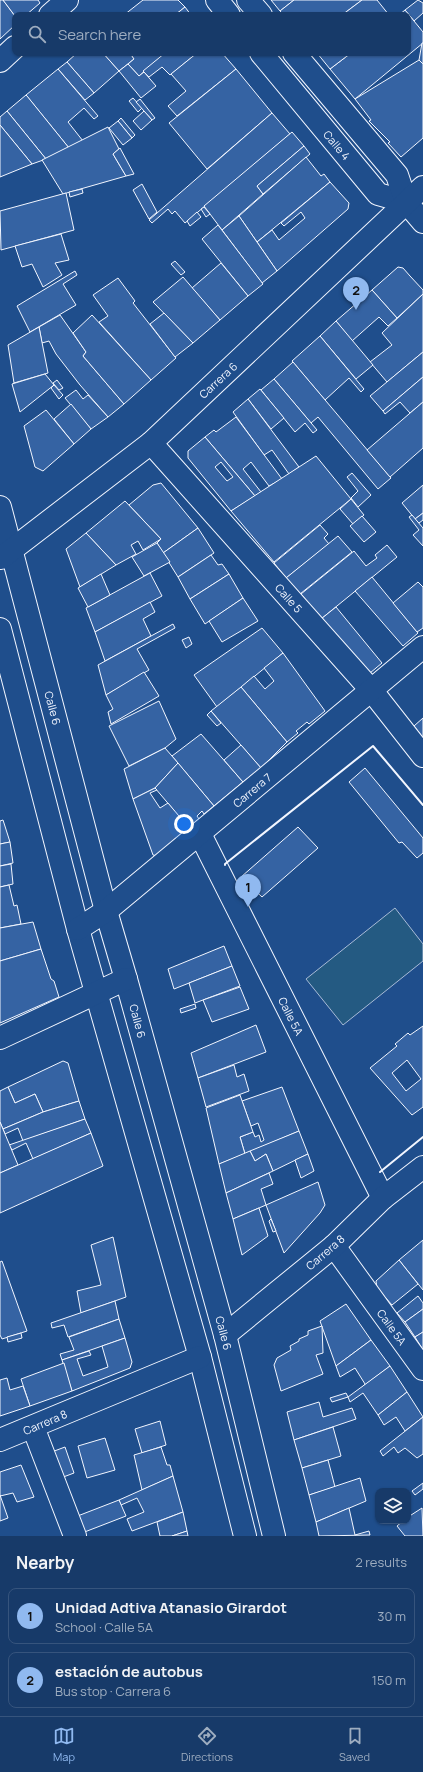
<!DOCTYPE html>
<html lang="en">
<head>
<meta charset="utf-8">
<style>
	:root { --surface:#173a69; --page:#20416f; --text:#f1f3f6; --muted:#9eadc0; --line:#36547d; --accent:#90b9f0 }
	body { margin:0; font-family:Manrope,sans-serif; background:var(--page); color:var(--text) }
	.controls { position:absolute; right:12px; bottom:12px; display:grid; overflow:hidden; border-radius:8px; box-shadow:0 1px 3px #0004 }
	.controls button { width:36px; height:36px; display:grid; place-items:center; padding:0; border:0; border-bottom:1px solid var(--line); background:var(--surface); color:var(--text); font:20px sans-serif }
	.you { position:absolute; left:184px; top:824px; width:14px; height:14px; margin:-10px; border:3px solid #fff; border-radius:50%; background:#1a73e8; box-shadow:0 0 0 6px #1a73e833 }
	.badge { display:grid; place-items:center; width:26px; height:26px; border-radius:50%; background:var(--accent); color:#111; font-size:13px; font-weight:700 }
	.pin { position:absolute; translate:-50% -33px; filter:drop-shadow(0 1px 2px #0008) }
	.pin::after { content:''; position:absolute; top:21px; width:14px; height:12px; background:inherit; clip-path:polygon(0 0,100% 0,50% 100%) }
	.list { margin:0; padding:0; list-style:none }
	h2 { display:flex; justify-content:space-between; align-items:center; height:52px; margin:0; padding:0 16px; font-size:17px }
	h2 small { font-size:13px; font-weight:400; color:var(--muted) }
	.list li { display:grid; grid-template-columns:26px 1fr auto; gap:12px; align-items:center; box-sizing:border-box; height:56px; margin:0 8px 8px; padding:0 8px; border:1px solid var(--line); border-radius:8px }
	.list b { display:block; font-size:15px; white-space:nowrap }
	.list p { margin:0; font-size:13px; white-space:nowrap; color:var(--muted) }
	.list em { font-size:13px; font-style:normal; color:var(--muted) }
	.icon { flex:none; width:22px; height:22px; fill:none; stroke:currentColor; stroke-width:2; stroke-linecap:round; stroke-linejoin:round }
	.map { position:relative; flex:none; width:423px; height:1536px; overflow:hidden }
	.search { position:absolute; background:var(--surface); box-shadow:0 1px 3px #0004; left:12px; right:12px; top:12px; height:44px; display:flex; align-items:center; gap:10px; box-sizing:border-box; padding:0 14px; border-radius:8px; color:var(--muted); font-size:15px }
	.sheet { height:180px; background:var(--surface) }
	nav { display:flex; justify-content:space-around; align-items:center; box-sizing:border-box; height:56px; border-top:1px solid var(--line); background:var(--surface); font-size:11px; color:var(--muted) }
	nav a { display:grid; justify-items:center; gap:2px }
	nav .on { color:var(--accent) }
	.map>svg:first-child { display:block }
</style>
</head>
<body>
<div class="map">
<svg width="423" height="1536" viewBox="0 0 423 1536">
	<rect width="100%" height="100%" fill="#1f4e8c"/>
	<polygon fill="#245a82" stroke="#a8bbd7" points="395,908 423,944 423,961 343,1025 306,979"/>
	<g fill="#3563a3" stroke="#f2f6ff" fill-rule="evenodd">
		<polygon points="0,0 3,0 15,16 15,25 0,39"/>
		<polygon points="3,0 38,0 40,3 26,15 15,15 15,16"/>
		<polygon points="143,0 178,0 185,7 175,15 124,15"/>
		<polygon points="271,0 294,0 280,11"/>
		<polygon points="294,0 362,0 342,15 284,15 280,11"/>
		<polygon points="362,0 377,0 389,15 342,15"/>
		<polygon points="418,0 423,3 423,13 414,21 405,10"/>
		<polygon points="185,7 191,15 175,15"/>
		<polygon points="405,10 423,32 423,43 355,99 330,69 351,53 408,53 408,15 399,15"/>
		<polygon points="422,43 423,43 423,64 419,60"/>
		<polygon points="77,53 103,53 119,71 94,93 67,62"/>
		<polygon points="103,53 130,53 134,59 119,71"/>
		<polygon points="130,53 165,53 139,76 128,64 134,59"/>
		<polygon points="165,53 197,53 170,75 162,67 149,77 143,71"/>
		<polygon points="197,53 222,53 236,69 177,116 168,106 186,91 171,74"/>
		<polygon points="317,53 351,53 330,69"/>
		<polygon points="419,60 423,64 423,138 401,157 388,143 390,142 369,121 371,120 355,99"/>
		<polygon points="67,62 94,93 85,100 58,69"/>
		<polygon points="128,64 139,76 144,72 156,86 141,98 119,71"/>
		<polygon points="58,69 98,116 94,119 84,108 68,122 83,141 69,148 26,95"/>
		<polygon points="236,69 272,113 207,169 169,123"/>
		<polygon points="26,95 27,96 69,148 46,159 7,111"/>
		<polygon points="133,98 142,108 138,112 129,101"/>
		<polygon points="140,99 155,118 152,120 136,102"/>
		<polygon points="7,111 46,159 32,164 0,125 0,117"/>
		<polygon points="144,111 152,120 141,130 133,121"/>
		<polygon points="272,113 290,134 185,223 175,211 172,214 168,209 152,223 149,220"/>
		<polygon points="121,118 135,135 132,138 118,121"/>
		<polygon points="118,121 132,138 123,145 109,128"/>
		<polygon points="0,125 32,164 0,177"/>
		<polygon points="108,127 119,149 113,154 126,176 63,194 42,160"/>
		<polygon points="292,132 304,146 257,186 263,194 222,230 204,206"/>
		<polygon points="304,146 310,154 263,194 257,186"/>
		<polygon points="120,148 134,174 126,176 113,154"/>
		<polygon points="306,157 321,176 324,174 330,182 257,242 239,216"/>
		<polygon points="330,182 349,203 348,209 277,271 257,242 272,230 279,240 305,218 301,212 284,226 281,223"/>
		<polygon points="142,184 157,212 149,219 133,190"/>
		<polygon points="82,189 83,193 70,197 69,192"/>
		<polygon points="66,193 74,230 1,250 0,211"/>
		<polygon points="204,207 210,214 206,217 201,209"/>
		<polygon points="197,212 201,217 190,226 187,221"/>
		<polygon points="239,216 277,271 262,283 222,230"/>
		<polygon points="218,225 263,284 248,296 202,239"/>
		<polygon points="61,234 69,260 55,263 62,275 43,287 32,264 22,267 15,246"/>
		<polygon points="175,261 185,272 181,275 171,264"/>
		<polygon points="221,263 248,296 220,320 192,288"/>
		<polygon points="398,267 403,268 410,276 423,290 423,294 397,318 372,290"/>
		<polygon points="75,271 77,275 63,284 76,305 30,332 17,306"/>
		<polygon points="183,277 220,320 193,343 153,302"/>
		<polygon points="118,278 135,301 133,303 176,358 151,380 99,322 108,316 93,295"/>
		<polygon points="372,290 397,318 388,326 379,317 352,341 336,321"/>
		<polygon points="423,294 423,352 387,382 370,362 392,345 382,333"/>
		<polygon points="164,313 193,343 175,357 150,324"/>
		<polygon points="60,315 86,352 83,356 124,404 108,417 80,385 56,354 49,341 42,343 39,327"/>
		<polygon points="92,315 151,380 124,404 83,356 86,352 73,333"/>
		<polygon points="336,321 373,365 356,379 320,336"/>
		<polygon points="39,327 48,373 14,383 8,345"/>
		<polygon points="320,336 364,389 361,392 349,378 325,400 292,361"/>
		<polygon points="423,352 423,377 383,411 370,396"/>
		<polygon points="293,362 391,478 378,489 318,417 311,423 274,379"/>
		<polygon points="45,374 54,385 20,412 12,384"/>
		<polygon points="423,377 423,402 410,413 400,402 385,414 383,411"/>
		<polygon points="274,379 317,430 313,433 305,423 295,432 261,390"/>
		<polygon points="57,380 63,388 59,390 53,383"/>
		<polygon points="54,385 63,395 59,399 51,388"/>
		<polygon points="260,389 284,418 271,429 248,399"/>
		<polygon points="76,390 83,399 88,395 108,417 91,429 65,398"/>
		<polygon points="248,399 299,467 289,474 272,450 264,455 233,412"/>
		<polygon points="423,402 423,448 390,477 367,450"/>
		<polygon points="71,404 91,429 74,444 54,419"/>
		<polygon points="46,410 74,444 43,471 35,467 24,426"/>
		<polygon points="236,417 282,479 269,486 251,462 243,469 261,492 255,496 205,437 214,430 216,432"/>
		<path d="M205,437L255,496L231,511L188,458V451ZM221,462L233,477L227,481L215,467Z"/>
		<polygon points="316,456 351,499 274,562 231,511"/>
		<polygon points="352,473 371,495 358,507 351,498 358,491 347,477"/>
		<polygon points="161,483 198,528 163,553 157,543 161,539 129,505 153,485"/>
		<polygon points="423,485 423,513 415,519 402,503"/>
		<polygon points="351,499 364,515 353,524 340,509"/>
		<polygon points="125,501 161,539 143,550 138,541 131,545 136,554 116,565 86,533"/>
		<polygon points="423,513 423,520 419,523 415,519"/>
		<polygon points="412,515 423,528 423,546 413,535 419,530 409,517"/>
		<polygon points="362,516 376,532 364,542 350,526"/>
		<polygon points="320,525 328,534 324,538 329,544 286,578 274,563"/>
		<polygon points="198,528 214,553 178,577 163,553"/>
		<polygon points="86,533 116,565 80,587 66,549"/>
		<polygon points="338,536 352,552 300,594 286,578"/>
		<polygon points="157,543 170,562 144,576 132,557"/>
		<polygon points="387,545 397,557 321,619 301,594 354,551 366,566 377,558 375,555"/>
		<polygon points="211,555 218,565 222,564 229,574 190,599 178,577"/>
		<polygon points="150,573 162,596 95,632 86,608"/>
		<polygon points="101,574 110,595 88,607 78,588"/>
		<polygon points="229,574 243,598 205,624 190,599"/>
		<polygon points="372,577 418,633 403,646 355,591"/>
		<polygon points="418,582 423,587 423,628 417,632 393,603"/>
		<polygon points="243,598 258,621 222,642 209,621"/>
		<polygon points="150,602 155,612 143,619 151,636 105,661 95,632"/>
		<polygon points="336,607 382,663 370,673 321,619"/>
		<polygon points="173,624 175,628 137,649 149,670 106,695 98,665"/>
		<polygon points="262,628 283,653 217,707 194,675"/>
		<polygon points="189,637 192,644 186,648 182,640"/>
		<polygon points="283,653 325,711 309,724 307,722 296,731 298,733 287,742 241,687 254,676 265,689 274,681 264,668"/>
		<polygon points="144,672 159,696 111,724 108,712 113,709 106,695"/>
		<polygon points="241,687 287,742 261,768 211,711"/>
		<polygon points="159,701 176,739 165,748 129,766 109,726"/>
		<polygon points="211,711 221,723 217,726 207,715"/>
		<polygon points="423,718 423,738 414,726"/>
		<polygon points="201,734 243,782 214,806 172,756"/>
		<polygon points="241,745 261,768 243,782 224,760"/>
		<polygon points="165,748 178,763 155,788 133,799 124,769"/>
		<polygon points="178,763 214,806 204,814 202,811 197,816 199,819 189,828 155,788"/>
		<polygon points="365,768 423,838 423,853 417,858 402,842 399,843 349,782"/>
		<polygon points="155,788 157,790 150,793 160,808 168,803 189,828 157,856 153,855 133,799"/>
		<polygon points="3,820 10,842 0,844 0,821"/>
		<polygon points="298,827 318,848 262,897 241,877"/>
		<polygon points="10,842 13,863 0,866 0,844"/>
		<polygon points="11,864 13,884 0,887 0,866"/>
		<polygon points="9,885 14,906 17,905 21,924 0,928 0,887"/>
		<polygon points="33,922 41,949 0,961 0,928"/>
		<polygon points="224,946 232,966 174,989 168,969"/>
		<polygon points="41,949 51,979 54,981 59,997 0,1023 0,961"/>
		<polygon points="232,966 240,986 195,1003 189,983"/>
		<polygon points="240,987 249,1009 212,1022 203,1000"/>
		<polygon points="195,1004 196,1008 181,1013 180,1009"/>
		<polygon points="256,1025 266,1052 198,1078 191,1053"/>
		<path d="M423,1026V1107L412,1115L370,1068L397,1046L395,1044L408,1033L410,1035ZM407,1060L421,1079L406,1091L392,1073Z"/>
		<polygon points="63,1061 68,1063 79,1101 43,1112 35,1094 15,1103 8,1087"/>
		<polygon points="234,1065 237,1077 244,1074 249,1091 206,1107 198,1078"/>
		<polygon points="8,1087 15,1103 35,1094 43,1112 3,1129 0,1122 0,1091"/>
		<polygon points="282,1087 299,1131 245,1154 240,1137 253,1132 255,1137 259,1135 261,1142 264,1140 258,1123 251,1126 242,1101"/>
		<polygon points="240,1095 253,1132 240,1137 245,1154 219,1164 206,1108"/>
		<polygon points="79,1101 85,1119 23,1141 18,1128 5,1134 3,1129 43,1112"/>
		<polygon points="85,1119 91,1133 33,1159 26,1143 12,1150 9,1145"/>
		<polygon points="0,1122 18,1165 0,1173"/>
		<polygon points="299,1131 308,1154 273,1171 266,1154 255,1161 250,1151"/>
		<polygon points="91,1133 103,1166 0,1213 0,1173"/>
		<polygon points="250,1151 255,1161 266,1154 273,1171 226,1193 219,1164"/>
		<polygon points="308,1154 314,1171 301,1178 295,1160"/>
		<polygon points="269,1173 273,1184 261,1189 266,1205 233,1219 226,1193"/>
		<polygon points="318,1182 325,1205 320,1213 284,1253 266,1205"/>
		<polygon points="259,1208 268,1236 242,1255 233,1219"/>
		<polygon points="271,1219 276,1231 273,1232 269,1221"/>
		<polygon points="113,1237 126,1297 81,1313 77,1291 101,1285 91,1245"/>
		<polygon points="423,1240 423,1290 399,1260"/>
		<polygon points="399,1260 418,1284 392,1305 377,1288 376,1281"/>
		<polygon points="2,1261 27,1331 2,1339 0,1335 0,1262"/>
		<polygon points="418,1296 423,1303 423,1309 405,1322 397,1313"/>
		<polygon points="115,1301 119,1319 68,1337 64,1325 52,1328 51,1323"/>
		<polygon points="346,1304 371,1340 336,1366 320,1321"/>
		<polygon points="423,1309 423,1332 415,1337 405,1322"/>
		<polygon points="119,1319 125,1338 62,1360 60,1354 74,1350 69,1337"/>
		<polygon points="322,1326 323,1353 316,1355 323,1374 281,1391 274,1365 277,1358 291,1350 290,1346 299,1341 299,1339 308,1335 308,1331"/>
		<polygon points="423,1332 423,1350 415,1337"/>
		<polygon points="21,1333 22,1338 8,1342 7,1337"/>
		<polygon points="125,1338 132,1362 130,1368 72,1391 62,1360 89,1351 91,1355 77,1359 83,1376 108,1367 102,1346"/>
		<polygon points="371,1340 390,1366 361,1388 365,1384 355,1368 340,1377 336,1366"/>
		<polygon points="64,1363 72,1391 30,1406 21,1379"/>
		<polygon points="390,1366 407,1392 378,1415 363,1393 350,1402 348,1397"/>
		<polygon points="7,1378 10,1390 23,1386 30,1406 0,1416 0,1380"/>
		<polygon points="407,1392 423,1417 405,1431 396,1417 384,1425 378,1415"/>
		<polygon points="346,1393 348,1397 332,1402 330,1398"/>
		<polygon points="319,1402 323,1417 352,1408 356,1419 294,1440 287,1412"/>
		<polygon points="423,1417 423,1454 417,1458 405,1448 398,1453 394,1447 383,1456 380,1451"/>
		<polygon points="160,1421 166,1445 142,1453 135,1429"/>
		<polygon points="333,1427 341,1456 302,1468 294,1440"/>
		<polygon points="105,1438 115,1470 87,1478 78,1446"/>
		<polygon points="65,1447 74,1473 58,1479 49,1453"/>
		<polygon points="161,1447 167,1465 170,1465 173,1476 142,1490 134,1455"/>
		<polygon points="328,1460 335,1487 309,1495 302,1468"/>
		<polygon points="21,1465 34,1497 17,1502 13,1493 0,1496 0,1472"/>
		<polygon points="173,1476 183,1512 132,1531 127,1519 144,1512 137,1498 121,1505 119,1500"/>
		<polygon points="360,1478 366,1501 316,1522 309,1495"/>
		<polygon points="423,1483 423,1489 415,1495 412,1491"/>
		<polygon points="0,1495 8,1518 0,1521"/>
		<polygon points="119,1500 126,1516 82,1533 75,1517"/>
		<polygon points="349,1508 355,1535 369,1531 370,1535 319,1536 316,1522"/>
		<polygon points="422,1508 423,1536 405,1536 397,1526 403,1521 408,1521 408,1517"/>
		<polygon points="183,1512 187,1531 172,1536 160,1536 157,1522"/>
		<polygon points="187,1531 188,1536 172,1536"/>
	</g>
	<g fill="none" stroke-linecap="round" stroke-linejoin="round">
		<defs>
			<g id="minor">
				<polyline points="217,0 229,15"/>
				<polyline points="248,0 261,15"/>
				<polyline points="50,15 67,0"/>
				<polyline points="261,53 378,194 406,202 423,222"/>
				<polyline points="294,53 397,175 406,202"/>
				<polyline points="0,61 15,47"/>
				<polyline points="151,443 372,691 423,756"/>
				<polyline points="0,507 106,911 126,979 225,1335 274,1536"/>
				<polyline points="1,558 151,443 423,187"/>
				<polyline points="0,629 78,929 200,1357 245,1536"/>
				<polyline points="200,834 383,1198"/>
				<polyline points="78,929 106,911 423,647"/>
				<polyline points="0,1038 126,979"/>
				<polyline points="334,1246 423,1369"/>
				<polyline points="225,1335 334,1246 383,1198 423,1167"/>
				<polyline points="33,1427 75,1536"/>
				<polyline points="0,1440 200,1357"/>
			</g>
		</defs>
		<use href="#minor" stroke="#f2f6ff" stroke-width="24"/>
		<use href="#minor" stroke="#1f4e8c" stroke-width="22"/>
		<g stroke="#f2f6ff" stroke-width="2">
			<polyline points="225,865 225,864 373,746 423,805"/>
			<polyline points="380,1172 423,1137"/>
		</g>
	</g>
	<g text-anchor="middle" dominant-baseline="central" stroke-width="3" stroke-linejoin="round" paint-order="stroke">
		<g font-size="11" fill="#f2f6ff" stroke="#1f4e8c">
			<text transform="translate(337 145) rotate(50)">Calle 4</text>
			<text transform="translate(218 380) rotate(-43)">Carrera 6</text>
			<text transform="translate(289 598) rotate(48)">Calle 5</text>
			<text transform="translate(53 708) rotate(75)">Calle 6</text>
			<text transform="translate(252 790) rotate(-40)">Carrera 7</text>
			<text transform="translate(291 1016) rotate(63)">Calle 5A</text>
			<text transform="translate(138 1021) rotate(75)">Calle 6</text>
			<text transform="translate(325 1252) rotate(-41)">Carrera 8</text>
			<text transform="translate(392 1327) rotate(54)">Calle 5A</text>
			<text transform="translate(224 1333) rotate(75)">Calle 6</text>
			<text transform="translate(45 1422) rotate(-23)">Carrera 8</text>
		</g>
	</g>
</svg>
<div class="controls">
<button><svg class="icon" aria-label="layers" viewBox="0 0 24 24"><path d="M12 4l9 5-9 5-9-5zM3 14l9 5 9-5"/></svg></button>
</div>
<div class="you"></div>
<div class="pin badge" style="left:248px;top:907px">1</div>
<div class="pin badge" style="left:356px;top:310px">2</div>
<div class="search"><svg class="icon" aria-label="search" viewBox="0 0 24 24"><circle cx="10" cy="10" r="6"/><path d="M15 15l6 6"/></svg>Search here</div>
</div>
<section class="sheet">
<h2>Nearby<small>2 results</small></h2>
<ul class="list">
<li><span class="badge">1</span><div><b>Unidad Adtiva Atanasio Girardot</b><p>School · Calle 5A</p></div><em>30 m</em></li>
<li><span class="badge">2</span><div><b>estación de autobus</b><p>Bus stop · Carrera 6</p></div><em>150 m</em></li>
</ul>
</section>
<nav>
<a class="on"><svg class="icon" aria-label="map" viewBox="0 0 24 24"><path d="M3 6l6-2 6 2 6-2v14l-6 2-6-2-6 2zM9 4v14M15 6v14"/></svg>Map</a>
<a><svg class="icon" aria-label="directions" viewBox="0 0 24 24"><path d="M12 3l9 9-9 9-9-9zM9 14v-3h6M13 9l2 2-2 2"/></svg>Directions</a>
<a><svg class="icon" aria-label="saved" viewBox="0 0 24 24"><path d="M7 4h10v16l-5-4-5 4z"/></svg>Saved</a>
</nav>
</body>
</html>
